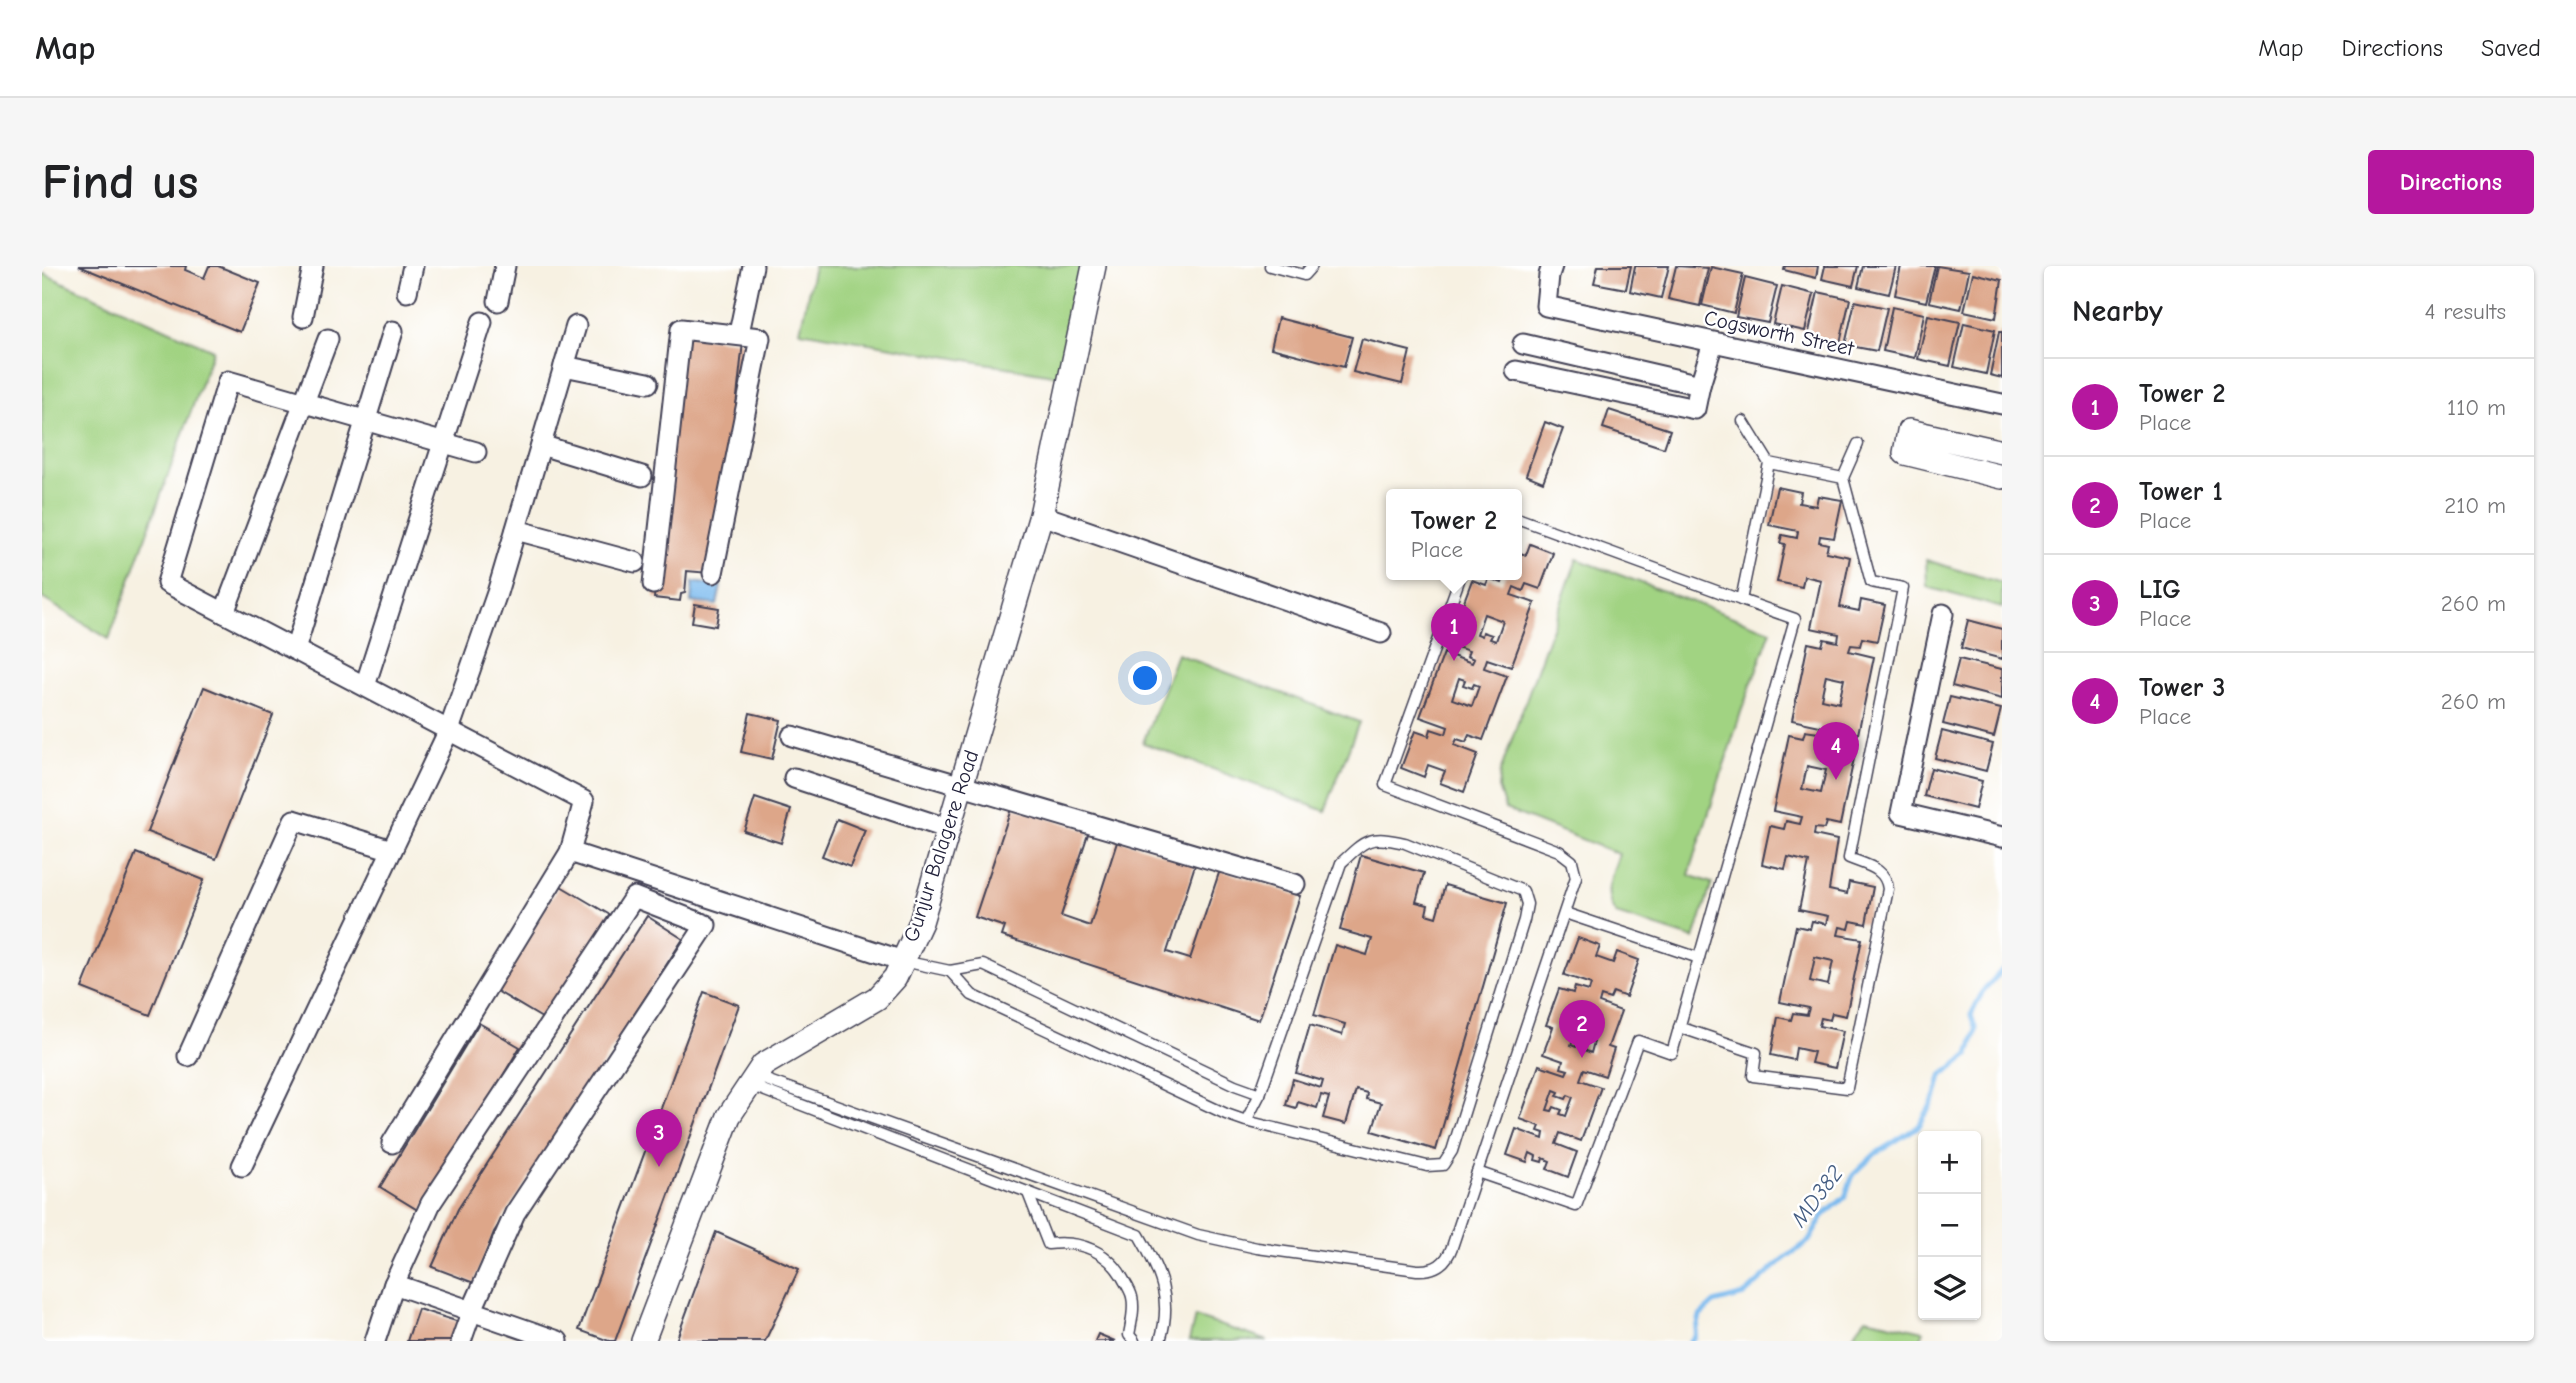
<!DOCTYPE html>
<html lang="en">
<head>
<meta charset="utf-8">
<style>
	:root { --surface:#fff; --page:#f6f6f6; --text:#202124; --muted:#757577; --line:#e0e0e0; --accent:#b5179e }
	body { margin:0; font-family:"Comic Neue",sans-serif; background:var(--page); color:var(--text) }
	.controls { position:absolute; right:21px; bottom:21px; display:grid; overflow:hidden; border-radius:7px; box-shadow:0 2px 5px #0004 }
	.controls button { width:63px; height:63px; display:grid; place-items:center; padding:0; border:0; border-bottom:2px solid var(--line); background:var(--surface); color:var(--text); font:35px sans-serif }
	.you { position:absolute; left:1104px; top:413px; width:24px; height:24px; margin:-18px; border:5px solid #fff; border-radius:50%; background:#1a73e8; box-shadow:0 0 0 10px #1a73e833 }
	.badge { display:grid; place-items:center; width:46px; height:46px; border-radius:50%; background:var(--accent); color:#fff; font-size:23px; font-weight:700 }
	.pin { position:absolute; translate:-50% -58px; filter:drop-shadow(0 2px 4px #0008) }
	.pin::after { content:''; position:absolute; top:37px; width:24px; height:21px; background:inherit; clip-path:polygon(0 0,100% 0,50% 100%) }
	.popup { position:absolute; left:1344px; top:223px; width:136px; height:91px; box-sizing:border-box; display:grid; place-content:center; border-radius:7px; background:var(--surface); filter:drop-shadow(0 2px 5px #0005); font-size:23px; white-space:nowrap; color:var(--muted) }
	.popup b { font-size:26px; color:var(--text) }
	.popup::after { content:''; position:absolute; left:50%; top:100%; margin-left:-14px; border:14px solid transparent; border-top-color:var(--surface) }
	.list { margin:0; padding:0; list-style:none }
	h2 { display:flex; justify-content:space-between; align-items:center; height:91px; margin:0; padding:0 28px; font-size:30px }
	h2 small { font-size:23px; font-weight:400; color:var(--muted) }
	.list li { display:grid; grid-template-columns:46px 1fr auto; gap:21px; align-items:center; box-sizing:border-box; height:98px; padding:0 28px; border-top:2px solid var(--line) }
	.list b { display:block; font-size:26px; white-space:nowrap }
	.list p { margin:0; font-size:23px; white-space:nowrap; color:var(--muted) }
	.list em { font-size:23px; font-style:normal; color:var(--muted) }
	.icon { flex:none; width:38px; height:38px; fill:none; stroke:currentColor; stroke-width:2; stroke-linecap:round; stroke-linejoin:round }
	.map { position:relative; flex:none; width:1960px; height:1075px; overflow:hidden; border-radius:7px }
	header { display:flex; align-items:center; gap:42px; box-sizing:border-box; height:98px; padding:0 35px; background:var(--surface); border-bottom:2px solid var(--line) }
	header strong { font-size:33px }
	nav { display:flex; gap:38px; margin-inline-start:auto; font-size:24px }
	.intro { display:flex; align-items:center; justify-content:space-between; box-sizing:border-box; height:168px; padding:0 42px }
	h1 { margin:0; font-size:49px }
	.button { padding:18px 32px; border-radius:7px; background:var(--accent); color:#fff; font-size:24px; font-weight:700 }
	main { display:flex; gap:42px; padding:0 42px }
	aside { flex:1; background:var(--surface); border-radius:7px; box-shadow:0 2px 5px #0004 }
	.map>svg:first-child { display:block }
</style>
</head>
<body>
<header>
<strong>Map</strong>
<nav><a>Map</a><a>Directions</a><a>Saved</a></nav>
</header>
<div class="intro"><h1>Find us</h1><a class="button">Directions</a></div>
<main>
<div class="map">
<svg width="1960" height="1075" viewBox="0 0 1960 1075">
	<rect width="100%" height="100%" fill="#fff"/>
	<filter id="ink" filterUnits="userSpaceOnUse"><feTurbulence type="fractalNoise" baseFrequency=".0143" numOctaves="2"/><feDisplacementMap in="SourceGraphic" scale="14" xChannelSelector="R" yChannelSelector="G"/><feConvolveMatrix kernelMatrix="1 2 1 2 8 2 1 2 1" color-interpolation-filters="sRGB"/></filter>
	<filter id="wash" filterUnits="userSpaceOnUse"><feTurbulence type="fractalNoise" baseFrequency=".00686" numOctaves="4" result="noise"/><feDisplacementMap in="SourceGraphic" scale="28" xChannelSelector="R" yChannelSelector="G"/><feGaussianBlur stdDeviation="1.57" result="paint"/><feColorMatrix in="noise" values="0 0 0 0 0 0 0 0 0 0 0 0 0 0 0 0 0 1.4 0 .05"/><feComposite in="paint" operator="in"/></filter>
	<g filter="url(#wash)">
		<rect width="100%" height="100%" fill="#f7f1e2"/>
		<g fill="#a1d382" stroke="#627a5e" stroke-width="2">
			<polygon points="772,0 1041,0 1016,110 758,65"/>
			<polygon points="0,7 171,84 67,373 0,332"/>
			<path d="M1535,293L1729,365L1699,446L1647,609L1670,617L1652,673L1574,648C1559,627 1570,610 1577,588L1463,543L1456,522L1458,506Z"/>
			<polygon points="1884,294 1960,317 1960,342 1885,321"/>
			<polygon points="1135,388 1317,456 1283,545 1101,477"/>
			<polygon points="1153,1051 1223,1074 1226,1075 1147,1075"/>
			<polygon points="1824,1052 1882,1065 1878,1075 1806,1075"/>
		</g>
		<polygon fill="#79b9ee" stroke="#4e6e94" stroke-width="2" points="651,316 679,320 675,339 649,336"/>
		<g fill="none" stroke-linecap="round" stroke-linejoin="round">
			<polyline stroke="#79b9ee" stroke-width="5" points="1648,1075 1653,1071 1658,1050 1672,1037 1702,1029 1742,993 1767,975 1781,950 1803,931 1811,909 1833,888 1877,860 1894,830 1899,810 1927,789 1934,764 1929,749 1940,727 1960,704"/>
		</g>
		<g id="blocks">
			<g fill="#dda689" fill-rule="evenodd">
				<polygon points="37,0 144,0 143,4 162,12 167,0 176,0 218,17 198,66"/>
				<polygon points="1556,0 1589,0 1584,23 1552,17"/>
				<polygon points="1593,0 1627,0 1619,32 1588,25"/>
				<polygon points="1634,0 1666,2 1658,40 1626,33"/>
				<polygon points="1743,0 1776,0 1774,12 1742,4"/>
				<polygon points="1783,0 1816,0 1811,20 1780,13"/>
				<polygon points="1821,0 1854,0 1847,28 1816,21"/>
				<polygon points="1859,0 1893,0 1884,36 1853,29"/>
				<polygon points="1895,0 1927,5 1919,43 1887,36"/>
				<polygon points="1669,1 1701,8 1692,47 1660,39"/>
				<polygon points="1931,7 1960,14 1954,52 1922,45"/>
				<polygon points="1703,12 1735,20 1726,57 1694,51"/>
				<polygon points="1740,20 1772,28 1763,65 1731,58"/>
				<polygon points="1776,26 1808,33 1798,77 1766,70"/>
				<polygon points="1813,35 1845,42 1835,85 1803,79"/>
				<polygon points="1850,41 1882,48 1873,92 1841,85"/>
				<polygon points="1886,49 1918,56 1908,100 1876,93"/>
				<polygon points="1236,52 1310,71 1302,101 1229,82"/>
				<polygon points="1922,57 1953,64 1944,108 1912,101"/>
				<polygon points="1957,66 1960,66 1960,112 1948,109"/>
				<polygon points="641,69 701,76 688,195 667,307 645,305 643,327 639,328 638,335 612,332"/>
				<polygon points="1320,73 1368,85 1360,118 1311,106"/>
				<polygon points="1567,144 1628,164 1622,182 1561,162"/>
				<polygon points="1503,156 1521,163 1501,216 1484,209"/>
				<path d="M1735,221L1759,226L1757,237L1774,240L1776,230L1800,234L1792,272L1778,270L1777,276L1786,278L1784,286L1808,291L1798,341L1817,345L1819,334L1843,339L1835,375L1820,372L1818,380L1809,379L1807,385L1832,391L1816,468L1801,465L1800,472L1790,470L1789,478L1814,483L1798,559L1784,556L1782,563L1773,562L1772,569L1795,574L1787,624L1805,628L1807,616L1831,621L1824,658L1809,655L1807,663L1798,661L1796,669L1820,673L1804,750L1790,747L1788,754L1779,752L1777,760L1801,765L1793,802L1769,797L1772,786L1754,782L1752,794L1729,789L1736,751L1749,754L1751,747L1765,749L1767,742L1738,736L1754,660L1768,663L1770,655L1784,658L1786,650L1757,644L1767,596L1746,591L1743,603L1720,598L1728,560L1742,563L1744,555L1758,558L1760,551L1731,545L1747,469L1761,472L1763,465L1777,467L1778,460L1750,454L1766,377L1780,380L1782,373L1796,376L1797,368L1769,362L1779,314L1762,310L1760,321L1735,316L1743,278L1738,277L1740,269L1755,272L1756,265L1727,259ZM1784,409L1802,413L1797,437L1779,433ZM1765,500L1784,504L1779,527L1760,523ZM1773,691L1791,695L1786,719L1768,715Z"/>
				<path d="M1488,278L1511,287L1498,323L1484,318L1481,325L1472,321L1469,329L1493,337L1469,401L1445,393L1442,402L1465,410L1441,474L1427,469L1424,476L1415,473L1412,479L1436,488L1422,526L1398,517L1403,505L1386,499L1382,511L1359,502L1373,465L1387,470L1389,463L1404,468L1406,461L1378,451L1402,387L1430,397L1432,393L1425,390L1427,385L1406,378L1430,314L1444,319L1447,312L1460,317L1463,309H1475V286L1484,289ZM1442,348L1461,355L1454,375L1448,373L1450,369L1441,366L1440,370L1435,368ZM1417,412L1423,414L1421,419L1430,422L1432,418L1437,420L1430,440L1410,433Z"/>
				<polygon points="653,338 677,342 674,360 650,356"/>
				<polygon points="1926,354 1960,363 1960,393 1919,382"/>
				<polygon points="1917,393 1960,403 1960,433 1910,420"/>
				<polygon points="162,421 231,449 174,593 105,566"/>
				<polygon points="1908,431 1959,443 1952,471 1901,458"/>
				<polygon points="708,447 739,454 730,493 699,486"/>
				<polygon points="1900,465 1951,478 1944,505 1893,492"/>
				<polygon points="1889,502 1940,515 1933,543 1882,530"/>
				<polygon points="713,532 749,544 739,577 702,565"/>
				<polygon points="970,540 1047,565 1019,650 1048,660 1076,573 1153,599 1125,686 1148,693 1178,604 1258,630 1217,754 960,670 963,661 933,651"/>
				<polygon points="795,553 823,564 808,601 780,590"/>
				<polygon points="94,587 162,614 108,749 40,722"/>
				<polygon points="1319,589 1382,607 1374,636 1386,639 1384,648 1394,651 1403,619 1465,637 1394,884 1330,865 1339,837 1324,833 1325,827 1314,824 1304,858 1281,852 1287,831 1279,829 1275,842 1256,836 1254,842 1244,839 1251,813 1279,822 1281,815 1254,807 1268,759 1300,769 1303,758 1272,749 1293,679 1325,689 1330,673 1298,664"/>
				<polygon points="517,619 568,649 505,755 453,724"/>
				<polygon points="605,650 641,673 452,966 432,1017 390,1001 416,943"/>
				<path d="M1536,672L1558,680L1554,691L1571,697L1575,686L1597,694L1584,731L1571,726L1568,733L1559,730L1557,737L1579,745L1566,781L1572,783L1563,810L1542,803L1538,814L1559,821L1539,875L1518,867L1514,878L1535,886L1526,911L1505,903L1508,895L1501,892L1500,896L1493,894L1494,890L1488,887L1485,896L1465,889L1474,863L1501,873L1502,867L1496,865L1498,860L1478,853L1497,799L1524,808L1526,804L1519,802L1521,795L1501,788L1511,761L1504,759L1517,723L1531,727L1533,721L1547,725L1549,718L1522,709ZM1530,756L1547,762L1543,772L1552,776L1549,787L1542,784L1544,780L1536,777L1534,781L1529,779L1533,769L1526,767ZM1512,824L1517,826L1515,830L1524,833L1526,829L1531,831L1524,850L1518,848L1520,844L1512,841L1510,845L1505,844Z"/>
				<polygon points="662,726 697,739 573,1075 567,1075 537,1064"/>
				<polygon points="437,757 478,781 379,946 338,921"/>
				<polygon points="674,966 757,1003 723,1075 634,1075"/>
				<polygon points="376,1043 417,1056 410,1075 365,1075"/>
				<polygon points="1056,1068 1073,1075 1053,1075"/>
			</g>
		</g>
	</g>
	<g filter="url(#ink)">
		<use href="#blocks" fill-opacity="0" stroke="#424154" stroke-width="2"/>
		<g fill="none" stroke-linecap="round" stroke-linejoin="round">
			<defs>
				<g id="service">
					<polyline points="1228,0 1262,9 1270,0"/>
					<polyline points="1801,212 1816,178"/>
					<polyline points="1475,252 1699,334 1727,197"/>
					<polyline points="1523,647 1657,692"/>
					<polyline points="861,695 908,705 941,699 1193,819 1218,828"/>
					<path d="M908,705L930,729L1184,848L1204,855L1385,900L1401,899L1410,885L1482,654L1485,638L1481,625L1363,577C1328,569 1324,573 1299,597L1218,828L1204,855"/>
					<path d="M1637,761L1714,787L1711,810L1805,822L1846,623C1844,602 1824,599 1807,592L1861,322L1829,316L1801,212L1727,197L1701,155"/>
					<path d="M713,810L1156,969L1215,982L1375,1004C1393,1005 1404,998 1410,981L1534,611L1530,595L1517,585L1343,519L1419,309"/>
					<path d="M708,819L1097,969C1118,1005 1131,1033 1118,1075"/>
					<polyline points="1435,906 1534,940 1596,775 1630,787 1753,353 1699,334"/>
					<path d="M986,927L1006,978C1040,974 1068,986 1083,1016C1086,1021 1089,1026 1090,1031C1093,1043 1089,1057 1087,1069L1092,1075"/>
				</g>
				<g id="minor">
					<polyline points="1510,0 1507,9 1504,40 1960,138"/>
					<polyline points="365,26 371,0"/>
					<polyline points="456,35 463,0"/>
					<polyline points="261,51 271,0"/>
					<polyline points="697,67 711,0"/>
					<polyline points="1481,78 1658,119 1671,77"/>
					<polyline points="522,100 606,117"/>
					<polyline points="1474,105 1653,143 1658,119"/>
					<polyline points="499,179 600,210"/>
					<polyline points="999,249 1339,367"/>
					<polyline points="474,264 593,296"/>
					<polyline points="611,318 639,63 718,72 671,307"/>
					<polyline points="182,347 286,73"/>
					<polyline points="1901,348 1859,547 1960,571"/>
					<polyline points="253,384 351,65"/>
					<polyline points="323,420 440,56"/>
					<polyline points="750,470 1253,618"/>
					<polyline points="752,512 907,563"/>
					<polyline points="528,586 861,695"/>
					<polyline points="146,790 252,554 350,584"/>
					<polyline points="350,877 528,586 542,535 125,317 186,115 434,186"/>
					<polyline points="200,900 407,464 455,327 534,60"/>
					<polyline points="352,1018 516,1075"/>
					<polyline points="333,1075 352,1018 389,937 592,631 664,659 473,947 430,1044 419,1075"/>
				</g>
				<g id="tertiary">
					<polyline points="1960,186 1867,165 1863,187 1960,211"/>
					<polyline points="601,1075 687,850 721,799 835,732 853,712 879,656 999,249 1052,0"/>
				</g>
			</defs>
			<use href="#service" stroke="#424154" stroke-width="13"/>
			<use href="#minor" stroke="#424154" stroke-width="23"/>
			<use href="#tertiary" stroke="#424154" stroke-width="26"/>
			<use href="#service" stroke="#fff" stroke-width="10"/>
			<use href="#minor" stroke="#fff" stroke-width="19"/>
			<use href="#tertiary" stroke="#fff" stroke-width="23"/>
		</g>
	</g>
	<g text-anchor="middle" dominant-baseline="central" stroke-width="5" stroke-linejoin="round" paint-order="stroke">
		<g font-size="21" fill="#22223b" stroke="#fff">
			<text transform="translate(1737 67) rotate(12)">Cogsworth Street</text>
			<text transform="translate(899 580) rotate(-72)">Gunjur Balagere Road</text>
		</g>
		<g font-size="23" font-style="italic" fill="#455e83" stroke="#fff">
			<text transform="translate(1775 930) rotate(-53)">MD382</text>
		</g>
	</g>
</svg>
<div class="controls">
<button>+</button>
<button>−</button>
<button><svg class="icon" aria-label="layers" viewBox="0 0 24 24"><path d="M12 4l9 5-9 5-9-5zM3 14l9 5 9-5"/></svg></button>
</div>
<div class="you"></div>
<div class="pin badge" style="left:1412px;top:395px">1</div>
<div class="popup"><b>Tower 2</b>Place</div>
<div class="pin badge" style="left:1540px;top:792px">2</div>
<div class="pin badge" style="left:617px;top:901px">3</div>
<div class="pin badge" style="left:1794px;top:514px">4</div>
</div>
<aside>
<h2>Nearby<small>4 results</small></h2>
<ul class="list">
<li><span class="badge">1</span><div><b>Tower 2</b><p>Place</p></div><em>110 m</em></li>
<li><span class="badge">2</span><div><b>Tower 1</b><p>Place</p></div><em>210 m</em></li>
<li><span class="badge">3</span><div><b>LIG</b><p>Place</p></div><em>260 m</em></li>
<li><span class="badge">4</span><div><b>Tower 3</b><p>Place</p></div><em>260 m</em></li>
</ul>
</aside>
</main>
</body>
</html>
